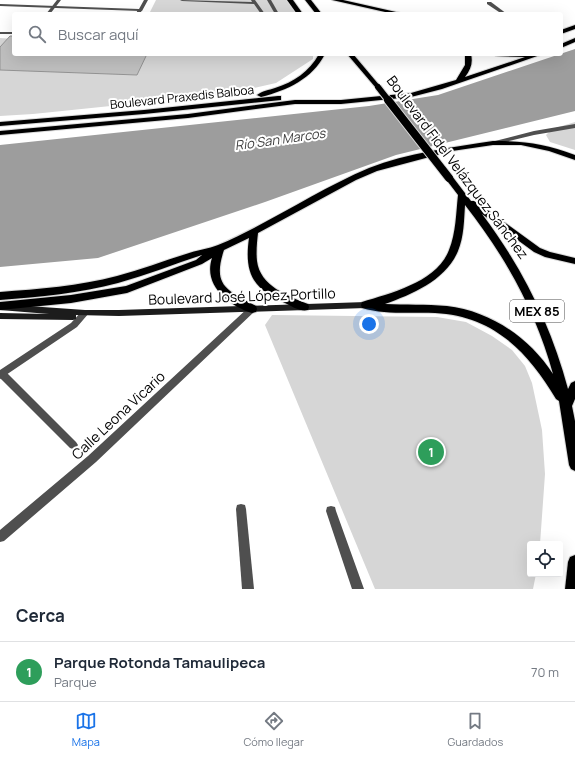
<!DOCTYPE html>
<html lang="es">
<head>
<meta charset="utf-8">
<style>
	:root { --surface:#fff; --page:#f2f2f3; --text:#1f2937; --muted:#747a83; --line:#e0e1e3; --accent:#1a73e8 }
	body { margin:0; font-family:Manrope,sans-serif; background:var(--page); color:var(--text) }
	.controls { position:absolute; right:12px; bottom:12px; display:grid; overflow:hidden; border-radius:4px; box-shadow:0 4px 16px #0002 }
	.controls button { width:36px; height:36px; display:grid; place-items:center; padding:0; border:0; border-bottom:1px solid var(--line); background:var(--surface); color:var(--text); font:20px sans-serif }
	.you { position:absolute; left:369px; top:324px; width:14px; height:14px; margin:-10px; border:3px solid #fff; border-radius:50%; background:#1a73e8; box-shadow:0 0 0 6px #1a73e833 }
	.badge { display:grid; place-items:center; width:26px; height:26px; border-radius:50%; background:var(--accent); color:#fff; font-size:13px; font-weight:700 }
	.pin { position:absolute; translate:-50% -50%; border:2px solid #fff; box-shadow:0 1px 4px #0006 }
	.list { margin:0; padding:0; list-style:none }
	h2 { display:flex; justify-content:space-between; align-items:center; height:52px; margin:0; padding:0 16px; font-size:17px }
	h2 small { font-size:13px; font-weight:400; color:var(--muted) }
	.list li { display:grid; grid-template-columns:26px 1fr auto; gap:12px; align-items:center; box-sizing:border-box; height:60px; padding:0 16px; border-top:1px solid var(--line) }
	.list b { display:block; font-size:15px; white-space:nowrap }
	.list p { margin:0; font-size:13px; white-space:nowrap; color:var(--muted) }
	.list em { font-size:13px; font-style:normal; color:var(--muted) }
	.icon { flex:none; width:22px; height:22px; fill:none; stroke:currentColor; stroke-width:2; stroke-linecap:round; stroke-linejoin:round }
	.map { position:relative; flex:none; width:575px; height:589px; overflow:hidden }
	.search { position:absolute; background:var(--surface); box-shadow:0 4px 16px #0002; left:12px; right:12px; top:12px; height:44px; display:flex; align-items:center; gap:10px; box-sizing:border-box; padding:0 14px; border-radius:4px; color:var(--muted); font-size:15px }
	.sheet { height:112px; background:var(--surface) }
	nav { display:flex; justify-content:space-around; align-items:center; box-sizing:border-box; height:56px; border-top:1px solid var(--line); background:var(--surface); font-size:11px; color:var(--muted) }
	nav a { display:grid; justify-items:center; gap:2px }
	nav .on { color:var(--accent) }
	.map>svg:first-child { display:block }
</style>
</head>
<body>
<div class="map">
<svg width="575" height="589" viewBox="0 0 575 589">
	<rect width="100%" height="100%" fill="#fff"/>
	<g fill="#d6d6d6">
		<polygon points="156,0 288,0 299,14 149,14"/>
		<polygon points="0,38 14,39 14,54 313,54 313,59 276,83 227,94 33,114 0,116"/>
		<polygon points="575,122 575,150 550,142 546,135 552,129"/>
		<polygon points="272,315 437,317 466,322 492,336 512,350 525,366 532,383 542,430 545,474 540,544 530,544 530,574 536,574 533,589 375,589 265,325"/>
	</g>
	<polygon fill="#9d9d9d" points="575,49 575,111 396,155 265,202 98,258 0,267 0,145 369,106 438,95"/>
	<polygon fill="#bfbfbf" stroke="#939393" points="10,36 14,36 14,54 147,54 137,75 0,70 0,47"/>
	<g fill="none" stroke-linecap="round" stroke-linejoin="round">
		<defs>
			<g id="primary">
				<polygon points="287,0 293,0 303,14 297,14"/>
				<polygon points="305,0 311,0 322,14 316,14"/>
				<polygon points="332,0 343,0 405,14 394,14"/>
				<polygon points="575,25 575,29 561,34 561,30"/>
				<polygon points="575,38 575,42 561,48 561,44"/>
				<path d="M319,54H325C312,79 288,90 261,97L257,95C262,91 269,90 275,88C294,82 309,72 319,54Z"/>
				<polygon points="347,54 353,54 380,86 380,88 376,88"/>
				<path d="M465,54H471C473,63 471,69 465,77L525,57L496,56L493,54H543L442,89L411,97L341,104H295L188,118L0,135V131L188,114L295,100H341L411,93L456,80L465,65Z"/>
				<polygon points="278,96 281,96 281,100 144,114 0,126 0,122 144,110"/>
				<path d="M493,141C525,141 545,144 575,155V160L549,151L521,145H493L452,151L377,171L356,180L258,233C257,242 256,252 257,261C260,286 288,296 308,304L309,307L308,310C301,312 293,307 287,304C253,289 244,274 249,238L224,250C212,286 227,290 256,306L257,309L256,312L252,313C228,305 203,285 212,258L202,264L127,293L71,303L0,310V302L71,295L126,286L196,260L202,255C174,264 147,275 118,283C80,293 40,297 0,300V292C39,289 79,286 117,276C140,270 163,261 186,254C196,250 209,249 218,245C270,223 317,190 369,168C407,153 453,147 493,141Z"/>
				<path d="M449,175L452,176L471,201H475L540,248L550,252L575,258V264L545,257L534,252L482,214C522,267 551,325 568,389L571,383L575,381V399L572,406L575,421V471L571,469L569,465L559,401L556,399C528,352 494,316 435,313C412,312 385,315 362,308L361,305L362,302C391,293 437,282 449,250C456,233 456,213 458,195L445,178ZM465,205C505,256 536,311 553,374C529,337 490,311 447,306C426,304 405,305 385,304C413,294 446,280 458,251C464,237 464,220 465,205Z"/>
				<polygon points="575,555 575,589 565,589 568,562 570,557"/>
			</g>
		</defs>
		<use href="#primary" stroke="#dbdbdb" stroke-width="2"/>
		<g fill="#4f4f4f" fill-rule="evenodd">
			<polygon points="180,0 252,2 251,0 255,0 265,14 261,14 254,4 182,1"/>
			<polygon points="267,0 271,0 279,14 275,14"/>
		</g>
		<g fill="#4f4f4f" fill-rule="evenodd">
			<polygon points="57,0 61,0 50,14 46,14"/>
			<polygon points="487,2 491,2 507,14 502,14 487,4"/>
			<polygon points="138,9 142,10 140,14 136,14"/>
			<rect x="0" y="32" width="14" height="2"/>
			<polygon points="575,124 575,128 534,135 493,145 490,143 491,142 534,131"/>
			<polygon points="252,306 255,307 256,309 255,311 96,462 4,541 0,542 0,530 88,456 249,307"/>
			<polygon points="2,370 5,371 76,442 78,445 76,448 73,449 70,448 0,378 0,371"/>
			<polygon points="241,504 245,505 246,509 254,589 242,589 236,509 237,505"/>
			<polygon points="331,506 335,507 336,511 364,589 352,589 326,511 327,507"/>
		</g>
		<g fill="#4f4f4f" fill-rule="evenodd">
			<polygon points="144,0 148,0 142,11 140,11 0,6 0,4 139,9"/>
			<polygon points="85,310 88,311 89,313 77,327 0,379 0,370 71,323 82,311"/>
		</g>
		<polygon fill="#1c1c1c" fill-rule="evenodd" points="366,302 369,303 370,305 369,307 366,308 119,316 76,315 76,319 73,320 0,319 0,313 49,314 0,310 0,304 85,310 119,310"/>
		<use href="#primary" fill="#000" fill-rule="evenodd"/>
		<defs>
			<polyline id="primary-bridge-far1" points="378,87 389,101"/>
			<polyline id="primary-bridge" points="388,100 449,178"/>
		</defs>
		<use href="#primary-bridge-far1" stroke="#dbdbdb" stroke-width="8" stroke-linecap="butt"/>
		<use href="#primary-bridge" stroke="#dbdbdb" stroke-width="10" stroke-linecap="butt"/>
		<use href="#primary-bridge-far1" stroke="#000" stroke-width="6"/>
		<use href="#primary-bridge" stroke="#000" stroke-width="8"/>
	</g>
	<g text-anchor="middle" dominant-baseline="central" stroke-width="4" stroke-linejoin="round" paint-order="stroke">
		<g font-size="12" fill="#000" stroke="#fff">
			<text transform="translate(182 97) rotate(-6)">Boulevard Praxedis Balboa</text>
		</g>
		<g font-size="13" font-style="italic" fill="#3e3e3e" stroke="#fff">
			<text transform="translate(280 139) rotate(-8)">Río San Marcos</text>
		</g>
		<rect fill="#fff" stroke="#4c4c4c" stroke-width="1" x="510" y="300" width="54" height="22" rx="3"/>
		<g font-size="13" font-weight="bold" fill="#000">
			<text x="537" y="311">MEX 85</text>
		</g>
		<g font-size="14" fill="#000" stroke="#fff">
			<text transform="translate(458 167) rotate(53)">Boulevard Fidel Velázquez Sánchez</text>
			<text transform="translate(242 296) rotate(-2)">Boulevard José López Portillo</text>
			<text transform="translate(118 415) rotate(-43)">Calle Leona Vicario</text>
		</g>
	</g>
</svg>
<div class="controls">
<button><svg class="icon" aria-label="locate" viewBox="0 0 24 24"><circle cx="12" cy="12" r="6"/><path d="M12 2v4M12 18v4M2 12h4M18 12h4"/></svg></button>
</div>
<div class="you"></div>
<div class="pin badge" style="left:431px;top:452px;background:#2e9e5b">1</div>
<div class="search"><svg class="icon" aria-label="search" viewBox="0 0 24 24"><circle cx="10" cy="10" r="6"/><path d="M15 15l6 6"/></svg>Buscar aquí</div>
</div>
<section class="sheet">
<h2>Cerca<small></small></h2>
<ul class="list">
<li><span class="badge" style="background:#2e9e5b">1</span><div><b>Parque Rotonda Tamaulipeca</b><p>Parque</p></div><em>70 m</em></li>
</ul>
</section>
<nav>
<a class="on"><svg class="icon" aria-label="map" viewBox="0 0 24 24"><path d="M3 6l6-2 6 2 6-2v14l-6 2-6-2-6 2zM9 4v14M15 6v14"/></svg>Mapa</a>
<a><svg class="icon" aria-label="directions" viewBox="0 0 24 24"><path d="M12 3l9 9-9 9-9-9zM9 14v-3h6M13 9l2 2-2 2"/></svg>Cómo llegar</a>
<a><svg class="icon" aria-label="saved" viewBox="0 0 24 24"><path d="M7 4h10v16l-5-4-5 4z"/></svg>Guardados</a>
</nav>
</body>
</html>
